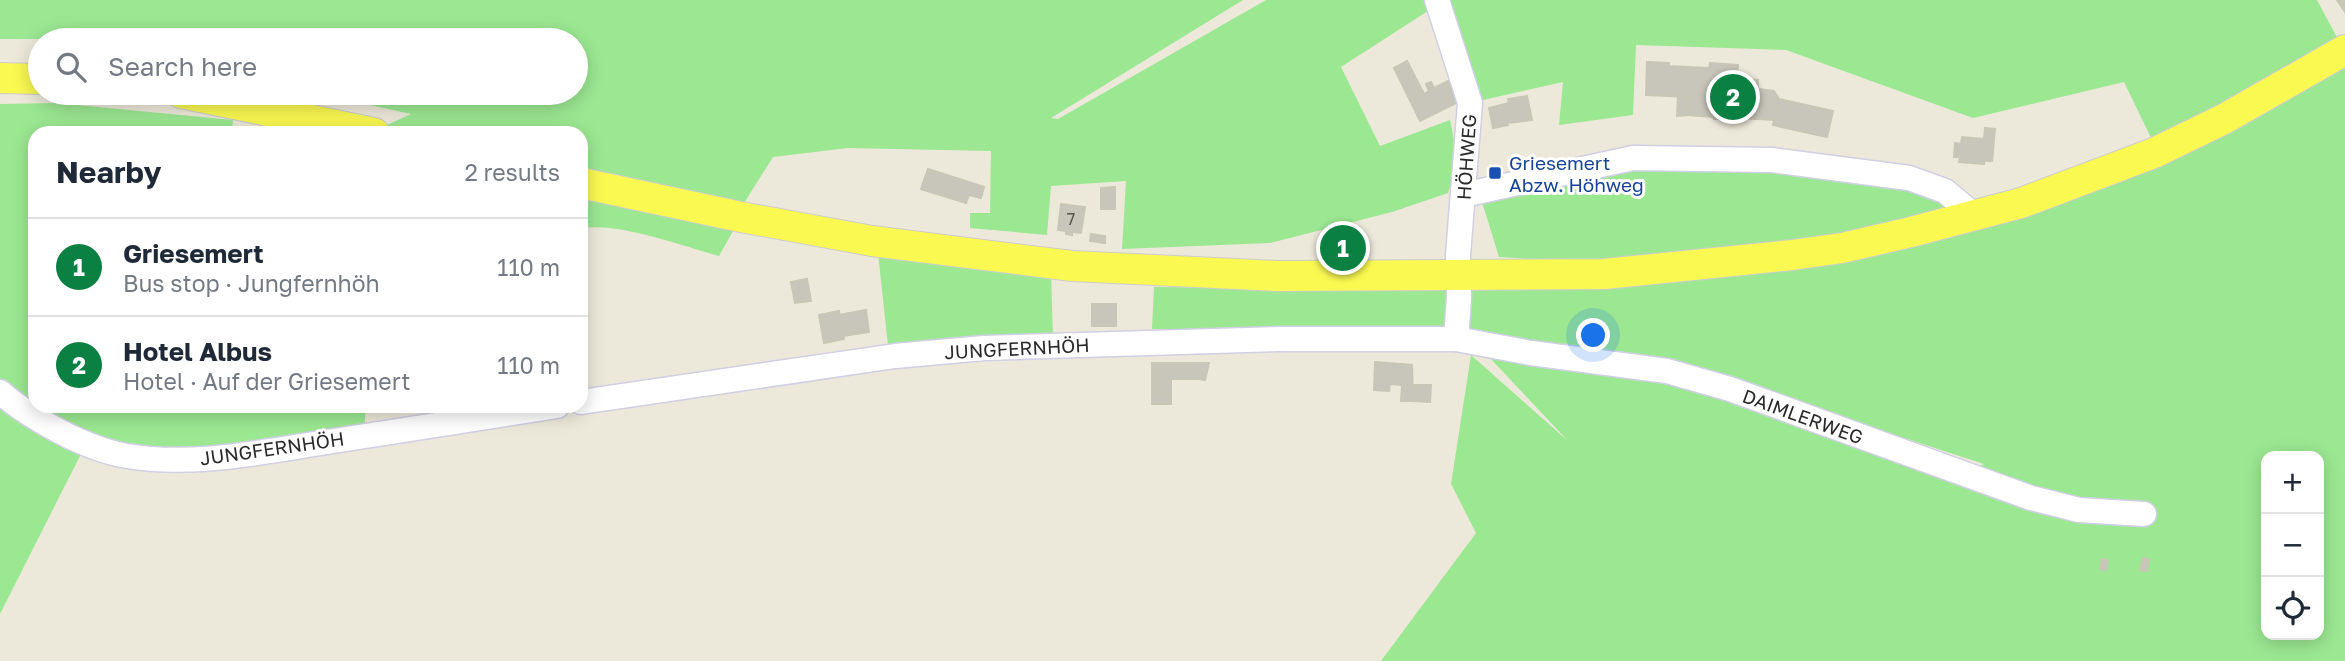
<!DOCTYPE html>
<html lang="en">
<head>
<meta charset="utf-8">
<style>
	:root { --surface:#fff; --page:#f2f2f3; --text:#1f2937; --muted:#747a83; --line:#e0e1e3; --accent:#0b8043 }
	body { margin:0; font-family:"Golos Text",sans-serif; background:var(--page); color:var(--text) }
	.controls { position:absolute; right:21px; bottom:21px; display:grid; overflow:hidden; border-radius:14px; box-shadow:0 4px 18px #0003 }
	.controls button { width:63px; height:63px; display:grid; place-items:center; padding:0; border:0; border-bottom:2px solid var(--line); background:var(--surface); color:var(--text); font:35px sans-serif }
	.you { position:absolute; left:1594px; top:336px; width:24px; height:24px; margin:-18px; border:5px solid #fff; border-radius:50%; background:#1a73e8; box-shadow:0 0 0 10px #1a73e833 }
	.badge { display:grid; place-items:center; width:46px; height:46px; border-radius:50%; background:var(--accent); color:#fff; font-size:23px; font-weight:700 }
	.pin { position:absolute; translate:-50% -50%; border:4px solid #fff; box-shadow:0 2px 7px #0006 }
	.list { margin:0; padding:0; list-style:none }
	h2 { display:flex; justify-content:space-between; align-items:center; height:91px; margin:0; padding:0 28px; font-size:30px }
	h2 small { font-size:23px; font-weight:400; color:var(--muted) }
	.list li { display:grid; grid-template-columns:46px 1fr auto; gap:21px; align-items:center; box-sizing:border-box; height:98px; padding:0 28px; border-top:2px solid var(--line) }
	.list b { display:block; font-size:26px; white-space:nowrap }
	.list p { margin:0; font-size:23px; white-space:nowrap; color:var(--muted) }
	.list em { font-size:23px; font-style:normal; color:var(--muted) }
	.icon { flex:none; width:38px; height:38px; fill:none; stroke:currentColor; stroke-width:2; stroke-linecap:round; stroke-linejoin:round }
	.map { position:relative; flex:none; width:2345px; height:661px; overflow:hidden }
	.search { position:absolute; background:var(--surface); box-shadow:0 4px 18px #0003; left:28px; top:28px; width:560px; height:77px; display:flex; align-items:center; gap:18px; box-sizing:border-box; padding:0 24px; border-radius:38px; color:var(--muted); font-size:26px }
	.panel { position:absolute; background:var(--surface); box-shadow:0 4px 18px #0003; left:28px; top:126px; width:560px; height:287px; border-radius:21px }
	.map>svg:first-child { display:block }
</style>
</head>
<body>
<div class="map">
<svg width="2345" height="661" viewBox="0 0 2345 661">
	<rect width="100%" height="100%" fill="#ede9da"/>
	<g fill="#9ce892" fill-rule="evenodd">
		<path d="M0,0H1243L1051,118L1058,119L1266,0H2317L2340,43L2154,144L2124,82L1973,118L1786,50L1636,45L1633,115L1559,125L1563,82L1470,103L1431,9L1341,67L1380,146L1450,120L1458,159L1448,193L1392,212L1270,243L1122,249L1126,181L1051,186L1047,235L970,228V213H990L991,151L848,148L773,157L746,200L741,217L719,256C679,245 622,223 581,228V133H374L372,132L411,114L315,93H576V40L0,39Z"/>
		<path d="M2345,64V661H1381L1476,533L1451,484L1471,355L1568,441L1473,340L1666,372L1969,472L1984,464L1674,363L1465,334L1470,291L1671,283L1833,264ZM2266,456H2319V635H2266Z"/>
		<polygon points="56,103 233,120 232,133 35,133 35,406 366,406 363,445 81,454 0,614 0,104"/>
		<polygon points="1633,158 1909,178 1975,216 1673,267 1499,257 1482,202"/>
		<polygon points="878,253 1051,272 1053,338 888,346"/>
		<polygon points="1154,287 1448,290 1446,332 1152,329"/>
	</g>
	<g fill="#c8c6ba" stroke="#c8c6b4" stroke-width="2">
		<polygon points="2337,0 2345,0 2345,12"/>
		<polygon points="1407,61 1424,94 1429,91 1426,84 1431,82 1434,88 1448,81 1458,102 1420,121 1394,68"/>
		<polygon points="1647,62 1669,63 1669,66 1709,68 1710,63 1738,65 1737,78 1758,80 1758,89 1774,91 1779,99 1774,120 1721,117 1721,119 1714,119 1713,117 1689,115 1689,97 1646,95"/>
		<polygon points="1527,96 1532,120 1507,123 1508,125 1493,128 1489,108 1509,103 1508,99"/>
		<polygon points="1678,97 1689,97 1689,115 1677,116"/>
		<polygon points="1779,99 1833,111 1827,137 1773,125"/>
		<polygon points="1985,128 1995,129 1992,161 1984,161 1984,164 1959,162 1960,157 1954,157 1955,143 1961,144 1962,137 1984,139"/>
		<polygon points="928,169 984,187 981,198 969,195 966,203 921,189"/>
		<polygon points="1115,187 1115,209 1101,209 1101,188"/>
		<polygon points="1061,204 1085,207 1081,233 1072,232 1072,235 1066,234 1066,231 1058,230"/>
		<polygon points="1091,234 1105,236 1105,243 1090,241"/>
		<polygon points="807,279 811,301 795,303 791,282"/>
		<rect x="1092" y="304" width="24" height="22"/>
		<polygon points="866,310 869,332 843,336 839,315"/>
		<polygon points="839,311 844,339 824,343 819,315"/>
		<polygon points="1375,362 1412,365 1413,401 1401,401 1402,385 1390,384 1389,391 1374,390"/>
		<polygon points="1152,363 1199,363 1199,379 1171,379 1171,394 1152,394"/>
		<polygon points="1199,363 1209,363 1205,380 1199,379"/>
		<polygon points="1413,385 1431,385 1430,402 1413,401"/>
		<rect x="1152" y="394" width="19" height="10"/>
		<polygon points="2143,558 2149,559 2147,571 2140,570"/>
		<polygon points="2102,559 2108,560 2106,570 2100,569"/>
	</g>
	<g fill="none" stroke-linecap="round" stroke-linejoin="round">
		<defs>
			<g id="minor">
				<polyline points="1437,0 1470,103 1458,255 1459,298 1456,339"/>
				<polyline points="1463,195 1633,158 1772,160 1909,178 1945,191 1975,216"/>
				<path d="M0,392C31,419 86,449 127,456C193,467 261,452 327,442C404,430 481,418 557,406"/>
				<polyline points="581,402 895,356 984,348 1280,339 1456,339 1531,353 1667,371 1730,389 2031,498 2079,510 2144,514"/>
			</g>
			<g id="major">
				<polyline points="0,78 40,79"/>
				<polyline points="181,93 374,133"/>
				<polyline points="581,183 741,217 872,241 1072,266 1278,276 1604,274 1792,255 1842,248 1911,232 2021,203 2154,153 2224,119 2345,50"/>
			</g>
		</defs>
		<use href="#minor" stroke="#d0cfe4" stroke-width="27"/>
		<use href="#major" stroke="#ccc" stroke-width="32"/>
		<use href="#minor" stroke="#fff" stroke-width="24"/>
		<use href="#major" stroke="#faf952" stroke-width="30"/>
	</g>
	<rect fill="#1a4fb4" stroke="#fff" stroke-width="2.5" x="1488" y="166" width="14" height="14" rx="3.5"/>
	<g text-anchor="middle" dominant-baseline="central" stroke-width="6" stroke-linejoin="round" paint-order="stroke">
		<g font-size="16" fill="#52514e">
			<text x="1071" y="219">7</text>
		</g>
		<g font-size="19" fill="#2a2a2a" stroke="#fff">
			<text transform="translate(1466 157) rotate(-86)">HÖHWEG</text>
			<text transform="translate(1017 348) rotate(-3)">JUNGFERNHÖH</text>
			<text transform="translate(1803 416) rotate(20)">DAIMLERWEG</text>
			<text transform="translate(272 448) rotate(-8)">JUNGFERNHÖH</text>
		</g>
		<g font-size="19" fill="#164399" stroke="#fff" text-anchor="start">
			<text x="1509" y="162">Griesemert<tspan x="1509" dy="22">Abzw. Höhweg</tspan></text>
		</g>
	</g>
</svg>
<div class="controls">
<button>+</button>
<button>−</button>
<button><svg class="icon" aria-label="locate" viewBox="0 0 24 24"><circle cx="12" cy="12" r="6"/><path d="M12 2v4M12 18v4M2 12h4M18 12h4"/></svg></button>
</div>
<div class="you"></div>
<div class="pin badge" style="left:1343px;top:248px">1</div>
<div class="pin badge" style="left:1733px;top:97px">2</div>
<div class="search"><svg class="icon" aria-label="search" viewBox="0 0 24 24"><circle cx="10" cy="10" r="6"/><path d="M15 15l6 6"/></svg>Search here</div>
<section class="panel">
<h2>Nearby<small>2 results</small></h2>
<ul class="list">
<li><span class="badge">1</span><div><b>Griesemert</b><p>Bus stop · Jungfernhöh</p></div><em>110 m</em></li>
<li><span class="badge">2</span><div><b>Hotel Albus</b><p>Hotel · Auf der Griesemert</p></div><em>110 m</em></li>
</ul>
</section>
</div>
</body>
</html>
